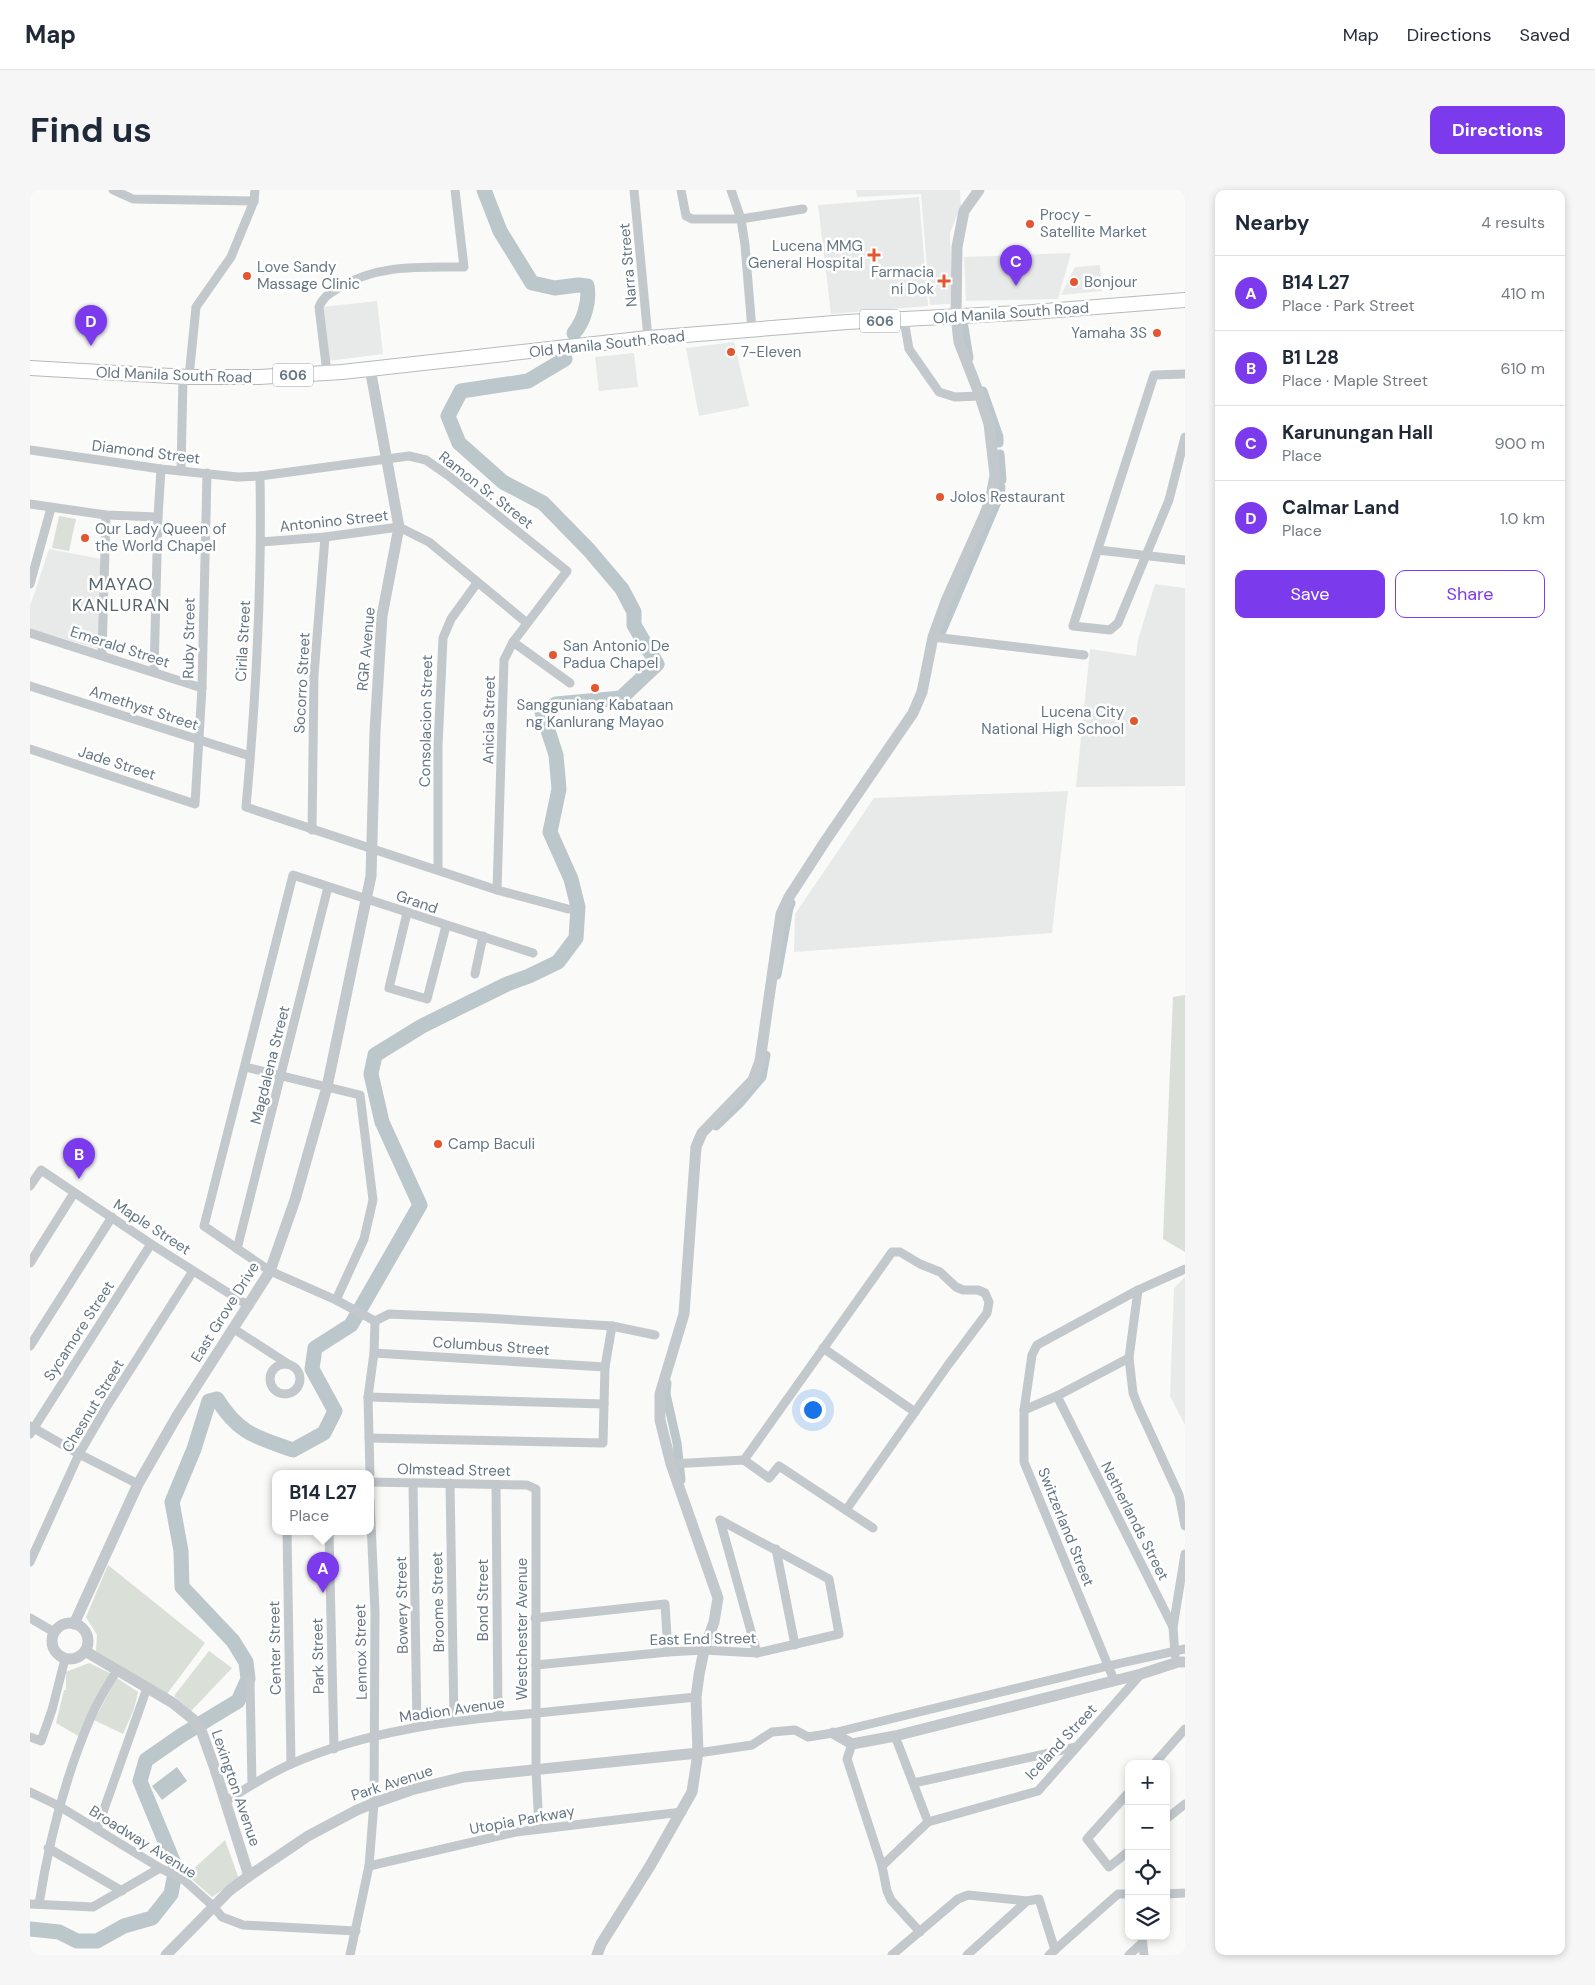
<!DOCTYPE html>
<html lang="en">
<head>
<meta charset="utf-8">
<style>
	:root { --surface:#fff; --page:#f6f6f7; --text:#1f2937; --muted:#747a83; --line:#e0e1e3; --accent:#7c3aed }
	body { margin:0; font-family:"DM Sans",sans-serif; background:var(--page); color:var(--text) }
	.controls { position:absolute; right:15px; bottom:15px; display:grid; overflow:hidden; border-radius:10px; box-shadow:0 2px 8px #0003 }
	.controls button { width:45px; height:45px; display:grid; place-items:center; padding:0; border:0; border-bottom:1px solid var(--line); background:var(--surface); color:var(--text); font:25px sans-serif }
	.you { position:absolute; left:782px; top:1219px; width:18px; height:18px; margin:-12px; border:4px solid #fff; border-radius:50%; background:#1a73e8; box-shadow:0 0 0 8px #1a73e833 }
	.badge { display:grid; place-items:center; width:32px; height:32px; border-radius:50%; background:var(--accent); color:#fff; font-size:16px; font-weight:700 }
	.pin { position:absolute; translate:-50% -41px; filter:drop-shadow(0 1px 2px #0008) }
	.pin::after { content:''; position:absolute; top:26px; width:18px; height:15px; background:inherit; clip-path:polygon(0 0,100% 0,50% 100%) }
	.popup { position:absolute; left:242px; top:1280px; width:102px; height:65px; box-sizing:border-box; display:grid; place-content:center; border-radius:10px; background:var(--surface); filter:drop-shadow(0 1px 4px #0005); font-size:16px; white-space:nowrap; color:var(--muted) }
	.popup b { font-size:19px; color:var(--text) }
	.popup::after { content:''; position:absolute; left:50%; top:100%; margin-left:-10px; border:10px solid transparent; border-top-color:var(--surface) }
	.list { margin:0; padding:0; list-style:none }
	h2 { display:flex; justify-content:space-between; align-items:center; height:65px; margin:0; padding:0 20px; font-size:21px }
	h2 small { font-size:16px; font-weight:400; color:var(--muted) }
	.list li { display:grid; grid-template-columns:32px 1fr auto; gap:15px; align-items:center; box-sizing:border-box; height:75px; padding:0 20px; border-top:1px solid var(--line) }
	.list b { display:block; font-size:19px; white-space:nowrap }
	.list p { margin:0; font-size:16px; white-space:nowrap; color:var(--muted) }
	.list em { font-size:16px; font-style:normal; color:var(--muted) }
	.actions { display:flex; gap:10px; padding:15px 20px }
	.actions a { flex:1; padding:11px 0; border:1px solid var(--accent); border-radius:10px; text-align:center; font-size:18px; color:var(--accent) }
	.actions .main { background:var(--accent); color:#fff }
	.icon { flex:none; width:28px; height:28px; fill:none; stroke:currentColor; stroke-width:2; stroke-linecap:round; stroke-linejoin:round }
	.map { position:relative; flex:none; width:1155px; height:1765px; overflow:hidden; border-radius:10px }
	header { display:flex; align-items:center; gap:30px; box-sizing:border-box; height:70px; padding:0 25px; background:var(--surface); border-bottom:1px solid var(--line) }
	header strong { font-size:24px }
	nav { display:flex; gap:28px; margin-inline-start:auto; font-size:18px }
	.intro { display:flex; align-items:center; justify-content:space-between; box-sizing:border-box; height:120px; padding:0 30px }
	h1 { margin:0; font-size:35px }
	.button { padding:12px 22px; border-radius:10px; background:var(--accent); color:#fff; font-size:18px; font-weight:700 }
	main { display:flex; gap:30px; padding:0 30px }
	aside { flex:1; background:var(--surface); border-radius:10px; box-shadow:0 2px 8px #0003 }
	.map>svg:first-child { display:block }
</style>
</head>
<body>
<header>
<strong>Map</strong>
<nav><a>Map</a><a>Directions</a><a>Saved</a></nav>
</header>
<div class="intro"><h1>Find us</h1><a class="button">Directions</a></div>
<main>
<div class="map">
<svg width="1155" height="1765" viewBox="0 0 1155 1765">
	<rect width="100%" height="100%" fill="#fafaf8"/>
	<g fill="#e8e9e9">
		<polygon points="826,0 930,0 931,16 920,43 922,97 920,114 900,115 891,4 827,7"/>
		<polygon points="889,7 898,116 801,124 788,15"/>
		<polygon points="1041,63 1028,109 936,111 934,67"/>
		<polygon points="1070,75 1072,101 1031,105 1045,77"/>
		<polygon points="347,111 353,164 298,171 291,117"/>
		<polygon points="704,152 719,216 669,226 656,158"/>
		<polygon points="604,163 608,197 569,201 565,167"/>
		<polygon points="19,359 71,369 69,459 0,439 0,416"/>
		<polygon points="1125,394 1155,398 1155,596 1046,597 1060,459 1106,466 1108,450"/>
		<polygon points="1038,601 1022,743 764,762 765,724 844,608"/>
		<polygon points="1155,1087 1155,1235 1140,1206 1144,1098"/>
	</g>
	<g fill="#dadfd7">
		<polygon points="29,326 46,329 39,361 22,358"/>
		<polygon points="1155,805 1155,1062 1133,1049 1143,807"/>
		<polygon points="78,1375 175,1453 137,1504 66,1461 67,1445 56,1427"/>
		<polygon points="179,1461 202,1478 161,1521 144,1506"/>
		<polygon points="59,1473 80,1483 65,1509 50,1547 26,1533 34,1500 36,1500 36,1482"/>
		<polygon points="87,1488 108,1502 104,1519 93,1544 64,1530"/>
		<polygon points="195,1650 209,1689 182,1707 157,1685"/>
	</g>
	<polygon fill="#bbc7cb" points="147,1577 157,1591 132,1610 122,1596"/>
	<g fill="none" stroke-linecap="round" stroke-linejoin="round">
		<g stroke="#bbc7cb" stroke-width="9">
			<polyline points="934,137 939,168"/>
			<polyline points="953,201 969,247 969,253"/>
			<polyline points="970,264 972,290"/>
			<polyline points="970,306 971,297"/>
			<polyline points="912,441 967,312"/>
			<polyline points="747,785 759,718 761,713"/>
			<polyline points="686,936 709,914 732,887 736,865"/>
			<polyline points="637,1193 636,1204 647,1253 651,1290"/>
		</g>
		<g stroke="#bbc7cb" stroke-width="15">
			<path d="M454,0L470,41L502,93L525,98L548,95L557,96C560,111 554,131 544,143"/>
			<path d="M0,1739L29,1742L47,1751H67L94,1736L122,1728L141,1704L146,1678L110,1591L116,1570L152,1545L208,1511L218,1489L216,1472L203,1451L152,1397L151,1361L142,1312L164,1259L179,1211L187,1209C209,1244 226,1247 263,1260L294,1243L305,1221L282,1179L285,1158L321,1135L390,1015L352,932L341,884L345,865L392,836L477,794L499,786L528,772L546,748L548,717L541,689L520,642L529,599L526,565L512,522L526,514L591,508L627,474L604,435V422L592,399L559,360L513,313L473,292L429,253L418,226L431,201L498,191L535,169"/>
		</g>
		<defs>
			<polyline id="primary" points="0,178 159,187 229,187 312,182 618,148 817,132 990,123 1155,110"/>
		</defs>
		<use href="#primary" stroke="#b5babe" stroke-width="16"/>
		<g stroke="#c3c8cc" stroke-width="9">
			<polyline points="83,0 103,9 224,11"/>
			<polyline points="604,0 618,148"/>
			<polyline points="651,0 656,26 662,29 711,29 773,19"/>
			<polyline points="701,0 711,29 715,55 722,140"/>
			<polyline points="874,130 879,159 909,202 925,207 950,206"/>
			<path d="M297,183L289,117C293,107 299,104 307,99C346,74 390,77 434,77L425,0"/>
			<polyline points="1155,184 1124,185 1043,436 1080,440 1088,433 1139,310 1155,247"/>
			<polyline points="159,187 166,117 201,67 224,11 225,0"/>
			<polyline points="0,260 131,279 208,287 230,286 379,266 396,270 419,286 537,381 483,452 474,470 467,700"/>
			<polyline points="151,281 153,187"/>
			<path d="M230,286C232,396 226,508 216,617L467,700L538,719"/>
			<polyline points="0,314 76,325 128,327"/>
			<polyline points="231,352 295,347 369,337 399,352 497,433"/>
			<polyline points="1068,360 1155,370"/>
			<polyline points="0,394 21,318"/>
			<polyline points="0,443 172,498"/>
			<polyline points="903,447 1054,465"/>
			<polyline points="483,452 540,493"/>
			<polyline points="72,465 76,325"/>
			<polyline points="124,482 128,327 131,279"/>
			<polyline points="0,496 220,566"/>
			<polyline points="0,559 165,614 172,498 177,283"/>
			<polyline points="282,640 284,485 295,347"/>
			<polyline points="408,680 408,556 413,448 421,429 447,393"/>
			<polyline points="377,723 359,798 397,809 416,736"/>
			<polyline points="445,784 453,746"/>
			<polyline points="215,877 330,905 343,1010 334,1049 306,1110"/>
			<polyline points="0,996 11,980 121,1054 219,1116"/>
			<polyline points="207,1059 298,697"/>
			<polyline points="0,1073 44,1003"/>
			<polyline points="1108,1100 1099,1168 1103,1203 1108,1216 1149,1305 1155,1336"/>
			<polyline points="345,1131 306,1110 240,1081 174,1036 263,685 503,763"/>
			<polyline points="345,1131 359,1124 455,1128 582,1136 625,1145"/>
			<polyline points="204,1139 258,1174"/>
			<polyline points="0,1156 82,1027"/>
			<polyline points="793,1158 885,1222"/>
			<polyline points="344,1163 575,1177"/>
			<circle cx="255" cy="1189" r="15"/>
			<polyline points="1027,1206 1143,1437 1145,1465"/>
			<polyline points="338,1207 574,1214"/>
			<polyline points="994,1220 1027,1206 1099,1168"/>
			<polyline points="0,1236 49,1264 108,1294"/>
			<polyline points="0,1244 121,1054"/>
			<polyline points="339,1248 573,1253 575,1177 582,1136"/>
			<polyline points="714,1270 862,1062 870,1062 890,1074 910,1082 926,1097 933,1100 948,1100 955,1103 959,1112 957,1123 918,1175 816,1320"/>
			<polyline points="641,1274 714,1270 739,1288 749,1276 843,1338"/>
			<polyline points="340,1284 338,1207 344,1163 345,1131"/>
			<polyline points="340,1292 497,1295 506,1299 506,1580 509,1638"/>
			<polyline points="383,1293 387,1537"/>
			<polyline points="420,1293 424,1531"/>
			<polyline points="466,1295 468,1526"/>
			<polyline points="690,1330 727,1463"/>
			<polyline points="257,1342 261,1574"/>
			<polyline points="299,1342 304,1559"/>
			<polyline points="746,1359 765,1455"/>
			<polyline points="0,1372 49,1264 77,1216 163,1081"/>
			<polyline points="0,1428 24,1442"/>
			<polyline points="505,1428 635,1414 638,1462"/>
			<polyline points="1143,1437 1155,1364"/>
			<polyline points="506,1475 638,1462 674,1460 727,1463 809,1444 799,1389 690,1330"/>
			<polyline points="1084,1490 994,1272 994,1220 1002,1165 1007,1155 1108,1100 1155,1079"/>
			<polyline points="220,1491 222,1594"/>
			<polyline points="0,1547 11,1551 22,1520 35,1469"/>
			<polyline points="822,1554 817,1569 852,1676 857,1701 861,1710 890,1742"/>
			<polyline points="668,1563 722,1555 742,1542 765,1540 778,1547 803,1543 1078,1476 1155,1459"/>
			<polyline points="1124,1574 1155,1539"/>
			<polyline points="884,1593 1046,1557"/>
			<polyline points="0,1602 29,1616 130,1678 154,1690 183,1716 192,1727 213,1735 326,1741"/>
			<polyline points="1099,1602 1057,1649 1079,1677 1099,1661"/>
			<path d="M196,1611C217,1598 238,1584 261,1574C336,1541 417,1531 497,1524C553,1518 610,1513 666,1507"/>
			<polyline points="1136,1629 1155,1614"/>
			<polyline points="898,1632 1008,1601 1111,1484"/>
			<polyline points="67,1639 117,1498"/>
			<polyline points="18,1658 92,1701"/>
			<polyline points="339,1676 486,1642 652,1622"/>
			<polyline points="852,1676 898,1632 865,1546"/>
			<polyline points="1136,1704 1155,1703"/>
			<polyline points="0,1714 63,1717 130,1678"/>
			<path d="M9,1714C19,1650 35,1587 61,1527C68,1510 78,1495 87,1480"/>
			<polyline points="1112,1746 1114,1765"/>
			<polyline points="320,1765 339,1676 344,1613 345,1422 340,1310"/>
			<polyline points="862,1765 928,1709 938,1705 997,1711"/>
			<polyline points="937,1765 997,1711 1009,1709 1025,1760"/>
			<polyline points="1019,1765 1088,1704 1099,1704"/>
			<polyline points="1099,1765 1112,1753"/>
		</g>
		<g stroke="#c3c8cc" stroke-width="11">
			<circle cx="40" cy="1451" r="18"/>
			<polyline points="44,1434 108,1294 147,1226 240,1081 265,1010 297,897 341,686 345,541 352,426 369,337 340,178"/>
			<polyline points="55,1461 143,1513 164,1530 171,1540 185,1579 219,1686"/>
			<polyline points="803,1543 822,1554 865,1546 1111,1484 1148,1472 1155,1472"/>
			<polyline points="136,1765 200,1700 219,1686 278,1646 327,1620 344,1613 381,1600 434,1587 668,1563"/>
			<polyline points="567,1765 571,1754 620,1676 662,1602 668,1563 666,1507 669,1485 674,1460 684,1432 688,1408 641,1274 630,1230 630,1204 654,1124 666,957 672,943 723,890 730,871 751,724 759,707 796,650 883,523 892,502 903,447 916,411 955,324 961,307 965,285 959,234 950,206 929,152 926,126 927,57 934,21 949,0"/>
		</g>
		<use href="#primary" stroke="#fff" stroke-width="14"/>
	</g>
	<g fill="#e4572e" stroke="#fff" stroke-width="2">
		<circle cx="1000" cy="34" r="5"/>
		<path d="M841.5 57.5h5v5h5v5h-5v5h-5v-5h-5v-5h5z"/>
		<circle cx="217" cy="86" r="5"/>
		<path d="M911.5 83.5h5v5h5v5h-5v5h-5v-5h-5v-5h5z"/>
		<circle cx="1044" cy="92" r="5"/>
		<circle cx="1127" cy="143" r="5"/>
		<circle cx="701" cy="162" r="5"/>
		<circle cx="910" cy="307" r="5"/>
		<circle cx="55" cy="348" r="5"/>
		<circle cx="523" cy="465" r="5"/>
		<circle cx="565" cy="498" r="5"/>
		<circle cx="1104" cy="531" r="5"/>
		<circle cx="408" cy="954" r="5"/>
	</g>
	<g text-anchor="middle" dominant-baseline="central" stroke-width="5" stroke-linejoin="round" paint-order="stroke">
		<g fill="#fff" stroke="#939fa8" stroke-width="1">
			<rect x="830" y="119.5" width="40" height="23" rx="4"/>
			<rect x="243" y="173.5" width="40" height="23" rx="4"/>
		</g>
		<g font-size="14" font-weight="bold" fill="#657683">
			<text x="850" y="131">606</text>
			<text x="263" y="185">606</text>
		</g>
		<g font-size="15" fill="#657683" stroke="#fff" text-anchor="start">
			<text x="1010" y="25">Procy -<tspan x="1010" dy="17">Satellite Market</tspan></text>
			<text x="833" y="56" text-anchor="end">Lucena MMG<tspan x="833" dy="17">General Hospital</tspan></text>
			<text x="227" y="77">Love Sandy<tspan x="227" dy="17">Massage Clinic</tspan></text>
			<text x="904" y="82" text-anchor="end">Farmacia<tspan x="904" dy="17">ni Dok</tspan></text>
			<text x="1054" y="92">Bonjour</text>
			<text x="1117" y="143" text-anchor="end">Yamaha 3S</text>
			<text x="711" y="162">7-Eleven</text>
			<text x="920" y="307">Jolos Restaurant</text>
			<text x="65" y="339">Our Lady Queen of<tspan x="65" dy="17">the World Chapel</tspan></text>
			<text x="533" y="456">San Antonio De<tspan x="533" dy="17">Padua Chapel</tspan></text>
			<text x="565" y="515" text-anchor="middle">Sangguniang Kabataan<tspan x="565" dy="17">ng Kanlurang Mayao</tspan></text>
			<text x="1094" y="522" text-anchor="end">Lucena City<tspan x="1094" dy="17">National High School</tspan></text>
			<text x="418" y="954">Camp Baculi</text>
		</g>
		<g font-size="15" fill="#657683" stroke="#fff">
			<text transform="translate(598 75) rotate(-95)">Narra Street</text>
			<text transform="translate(981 123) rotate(-4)">Old Manila South Road</text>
			<text transform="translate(577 154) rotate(-6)">Old Manila South Road</text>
			<text transform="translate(144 185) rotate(2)">Old Manila South Road</text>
			<text transform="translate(116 262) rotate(7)">Diamond Street</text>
			<text transform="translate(456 300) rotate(38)">Ramon Sr. Street</text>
			<text transform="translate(304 331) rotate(-6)">Antonino Street</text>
			<text transform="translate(159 448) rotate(-89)">Ruby Street</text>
			<text transform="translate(213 451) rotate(-87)">Cirila Street</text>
			<text transform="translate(90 457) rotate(18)">Emerald Street</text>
			<text transform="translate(336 459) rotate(-85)">RGR Avenue</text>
			<text transform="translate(272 493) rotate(-87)">Socorro Street</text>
			<text transform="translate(114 518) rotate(18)">Amethyst Street</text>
			<text transform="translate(459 530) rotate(-89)">Anicia Street</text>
			<text transform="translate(396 531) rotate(-89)">Consolacion Street</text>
			<text transform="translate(87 573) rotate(18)">Jade Street</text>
			<text transform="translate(387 712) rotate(19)">Grand</text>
			<text transform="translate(240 875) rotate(-76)">Magdalena Street</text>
			<text transform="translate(122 1037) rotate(33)">Maple Street</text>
			<text transform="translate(195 1122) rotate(-58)">East Grove Drive</text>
			<text transform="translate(49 1141) rotate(-57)">Sycamore Street</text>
			<text transform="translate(461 1156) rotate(4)">Columbus Street</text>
			<text transform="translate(63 1216) rotate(-59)">Chesnut Street</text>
			<text transform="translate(424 1280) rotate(1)">Olmstead Street</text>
			<text transform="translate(1105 1331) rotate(63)">Netherlands Street</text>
			<text transform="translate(1036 1337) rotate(68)">Switzerland Street</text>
			<text transform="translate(453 1410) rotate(-90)">Bond Street</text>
			<text transform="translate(408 1412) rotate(-91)">Broome Street</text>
			<text transform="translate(372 1415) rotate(-91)">Bowery Street</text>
			<text transform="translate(492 1439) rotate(-90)">Westchester Avenue</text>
			<text transform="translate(673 1449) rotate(-1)">East End Street</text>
			<text transform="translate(245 1458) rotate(-91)">Center Street</text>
			<text transform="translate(331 1462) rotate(-91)">Lennox Street</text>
			<text transform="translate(288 1466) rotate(-91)">Park Street</text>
			<text transform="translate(422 1520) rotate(-8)">Madion Avenue</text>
			<text transform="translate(1031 1552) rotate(-47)">Iceland Street</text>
			<text transform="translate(362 1593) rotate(-18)">Park Avenue</text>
			<text transform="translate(206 1598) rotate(71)">Lexington Avenue</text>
			<text transform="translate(492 1630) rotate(-10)">Utopia Parkway</text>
			<text transform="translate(113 1652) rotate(32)">Broadway Avenue</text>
		</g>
		<g font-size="18" letter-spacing="1" fill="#57646e" stroke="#fff">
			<text x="91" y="394">MAYAO<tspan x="91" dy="21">KANLURAN</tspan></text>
		</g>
	</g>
</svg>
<div class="controls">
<button>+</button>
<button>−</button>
<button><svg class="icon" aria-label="locate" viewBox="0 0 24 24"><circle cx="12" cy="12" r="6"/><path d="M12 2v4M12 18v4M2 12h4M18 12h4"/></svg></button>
<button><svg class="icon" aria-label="layers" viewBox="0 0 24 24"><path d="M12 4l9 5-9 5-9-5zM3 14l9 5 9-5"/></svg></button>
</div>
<div class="you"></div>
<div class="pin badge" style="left:293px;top:1403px">A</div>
<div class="popup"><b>B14 L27</b>Place</div>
<div class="pin badge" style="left:49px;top:989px">B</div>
<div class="pin badge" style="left:986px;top:96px">C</div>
<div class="pin badge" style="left:61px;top:156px">D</div>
</div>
<aside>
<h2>Nearby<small>4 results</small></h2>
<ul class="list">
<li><span class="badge">A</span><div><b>B14 L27</b><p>Place · Park Street</p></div><em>410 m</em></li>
<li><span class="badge">B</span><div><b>B1 L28</b><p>Place · Maple Street</p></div><em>610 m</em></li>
<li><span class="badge">C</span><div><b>Karunungan Hall</b><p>Place</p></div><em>900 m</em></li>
<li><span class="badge">D</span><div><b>Calmar Land</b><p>Place</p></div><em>1.0 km</em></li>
</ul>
<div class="actions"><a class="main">Save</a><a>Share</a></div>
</aside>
</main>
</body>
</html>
